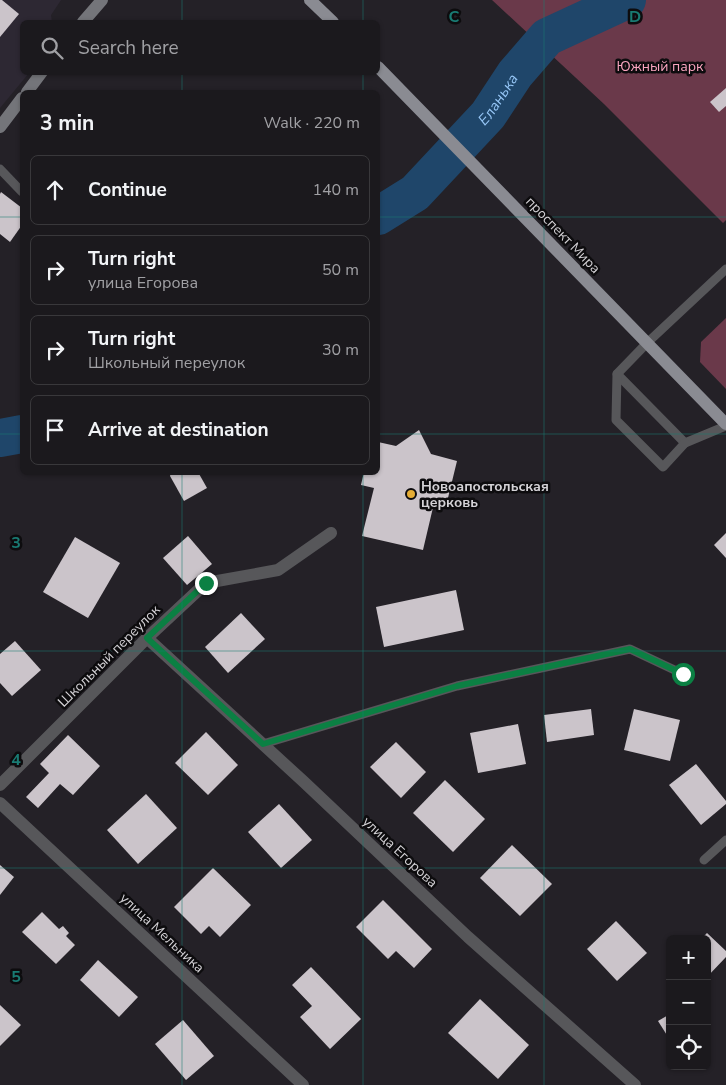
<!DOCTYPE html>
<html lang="en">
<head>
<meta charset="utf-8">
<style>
	:root { --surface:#1b191d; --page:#28262a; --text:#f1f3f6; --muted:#a0a0a4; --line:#39383b }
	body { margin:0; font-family:"Nunito Sans",sans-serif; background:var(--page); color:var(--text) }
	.controls { position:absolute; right:15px; bottom:15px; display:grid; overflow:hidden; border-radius:8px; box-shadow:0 1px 4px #0004 }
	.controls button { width:45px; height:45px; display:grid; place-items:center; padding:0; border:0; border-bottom:1px solid var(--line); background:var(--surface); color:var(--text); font:25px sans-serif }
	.stop { position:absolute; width:15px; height:15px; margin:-11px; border:4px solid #0b8043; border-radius:50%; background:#fff }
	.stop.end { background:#0b8043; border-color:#fff; box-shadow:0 1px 5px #0008 }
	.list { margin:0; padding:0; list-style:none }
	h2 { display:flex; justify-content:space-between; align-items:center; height:65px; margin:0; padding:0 20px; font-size:21px }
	h2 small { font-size:16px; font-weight:400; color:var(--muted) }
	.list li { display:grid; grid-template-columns:32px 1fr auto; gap:15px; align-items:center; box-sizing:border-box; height:70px; margin:0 10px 10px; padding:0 10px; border:1px solid var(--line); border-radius:8px }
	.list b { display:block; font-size:19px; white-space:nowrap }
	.list p { margin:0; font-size:16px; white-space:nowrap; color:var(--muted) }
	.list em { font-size:16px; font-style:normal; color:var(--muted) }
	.icon { flex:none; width:28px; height:28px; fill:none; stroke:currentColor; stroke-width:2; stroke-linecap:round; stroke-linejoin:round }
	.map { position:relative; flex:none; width:726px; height:1085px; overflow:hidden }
	.search { position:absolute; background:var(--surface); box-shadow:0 1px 4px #0004; left:20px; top:20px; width:360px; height:55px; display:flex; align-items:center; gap:12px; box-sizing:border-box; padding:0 18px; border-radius:8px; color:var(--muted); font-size:19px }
	.panel { position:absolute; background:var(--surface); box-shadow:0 1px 4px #0004; left:20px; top:90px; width:360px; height:385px; border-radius:8px }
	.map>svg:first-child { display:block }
</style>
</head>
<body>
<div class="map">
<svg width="726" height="1085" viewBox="0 0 726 1085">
	<rect width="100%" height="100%" fill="#242127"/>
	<polygon fill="#2d2833" points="0,0 61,0 51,15 52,22 22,22 22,72 29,73 0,108"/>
	<g fill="#6a394a">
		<polygon points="492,0 726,0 726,220 723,223 604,104"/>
		<polygon points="726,318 726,389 700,362 701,342"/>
	</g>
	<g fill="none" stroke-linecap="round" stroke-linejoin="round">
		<g stroke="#1f466a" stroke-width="38">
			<path id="s1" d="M378,216L415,193L488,115L515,74L547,37L627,0"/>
			<polyline points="0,438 22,434"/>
		</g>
	</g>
	<g fill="#cbc4ca">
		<polygon points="0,0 2,0 19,14 0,37"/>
		<polygon points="726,88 726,106 719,112 710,102"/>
		<polygon points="1,192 22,208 22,225 10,242 0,234 0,194"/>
		<polygon points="419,430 431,454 457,461 447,502 435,499 423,550 362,536 374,488 361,485 364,472 378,472 378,442 396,446"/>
		<polygon points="171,472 198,472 207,488 184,501 170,476"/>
		<polygon points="726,533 726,558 714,545"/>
		<polygon points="188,536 212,564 187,585 163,558"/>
		<polygon points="75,537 120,563 88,618 43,592"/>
		<polygon points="456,590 464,630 384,647 376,607"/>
		<polygon points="241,613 265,639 228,673 205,647"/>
		<polygon points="15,641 41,670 12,696 0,683 0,654"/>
		<polygon points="591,709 594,735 547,742 544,715"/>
		<polygon points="634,709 680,720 670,761 624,750"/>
		<polygon points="518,724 526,764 478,773 470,733"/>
		<polygon points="206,732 238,765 208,795 175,763"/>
		<polygon points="68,735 100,766 73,795 60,784 38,808 26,797 49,773 40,764"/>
		<polygon points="396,742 426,772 401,798 370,767"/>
		<polygon points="696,764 726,801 726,804 701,825 669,785"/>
		<polygon points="445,780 485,819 453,852 413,813"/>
		<polygon points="146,794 177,828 138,864 107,830"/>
		<polygon points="279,804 312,840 281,868 248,832"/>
		<polygon points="512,845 552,884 520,916 480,878"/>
		<polygon points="0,865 14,877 0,895"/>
		<polygon points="213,868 251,905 220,937 209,926 201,934 174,907"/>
		<polygon points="383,900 432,949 414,968 396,951 388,959 356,927"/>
		<polygon points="42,912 59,929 63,926 69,933 66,936 75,945 56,964 22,932"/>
		<polygon points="616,921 647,953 617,981 587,949"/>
		<polygon points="707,933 726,951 726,957 707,977 707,939 701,939"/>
		<polygon points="98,960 138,997 119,1017 80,980"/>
		<polygon points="311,967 361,1019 330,1049 300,1017 312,1006 292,985"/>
		<polygon points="480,999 529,1045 498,1079 448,1033"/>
		<polygon points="0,1005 21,1025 0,1046"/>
		<polygon points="670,1014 670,1040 658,1021"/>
		<polygon points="183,1020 214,1056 186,1080 155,1044"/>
	</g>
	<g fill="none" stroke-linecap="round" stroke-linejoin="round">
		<g stroke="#57575a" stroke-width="9">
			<polyline points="0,169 22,192"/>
			<polyline points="617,374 685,443 726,426"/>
			<polyline points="685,443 663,467 616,420 617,374 647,343 726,269"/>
			<polyline points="263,744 457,686 630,649 683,674"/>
			<polyline points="704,860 726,840"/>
		</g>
		<g stroke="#57575a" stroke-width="12">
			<polyline points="147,638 304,782 468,937 635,1085"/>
			<polyline points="0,785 147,638 206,583 278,570 331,533"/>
			<polyline points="0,803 303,1085"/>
		</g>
		<g stroke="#74757a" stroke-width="12">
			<polyline points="83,22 102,0"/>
			<polyline points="27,92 42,72"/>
			<polyline points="0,127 22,98"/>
		</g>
		<g stroke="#8a8b92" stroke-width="12">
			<polyline points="310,0 333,22"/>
			<polyline points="378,67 726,424"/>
		</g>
	</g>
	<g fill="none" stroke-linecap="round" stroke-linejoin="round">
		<polyline stroke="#0b8043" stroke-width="6" points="206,583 147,638 263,744 457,686 630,649 683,674"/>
	</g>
	<path fill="none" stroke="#197b73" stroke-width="1" stroke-opacity="0.55" d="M182,0V22M363,0V22M544,0V1085M182,72V92M363,72V92M0,217H22M378,217H726M0,434H22M378,434H726M182,472V1085M363,472V1085M0,651H726M0,868H726"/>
	<circle fill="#e5ad35" stroke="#0d0c0e" stroke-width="2" cx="411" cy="494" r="5"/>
	<g text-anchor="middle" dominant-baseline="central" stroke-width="5" stroke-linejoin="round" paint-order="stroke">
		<g font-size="14" fill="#f9a4bf" stroke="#0d0c0e">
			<text x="660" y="66">Южный парк</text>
		</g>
		<g font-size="14" fill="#d4d2d6" stroke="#0d0c0e">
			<text transform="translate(563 235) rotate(46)">проспект Мира</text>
			<text transform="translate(109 656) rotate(-45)">Школьный переулок</text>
			<text transform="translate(400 852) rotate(43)">улица Егорова</text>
			<text transform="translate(162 933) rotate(43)">улица Мельника</text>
		</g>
		<g font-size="14" font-weight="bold" fill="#d4d2d6" stroke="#0d0c0e" text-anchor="start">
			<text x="421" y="486">Новоапостольская<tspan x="421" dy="16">церковь</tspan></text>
		</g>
		<g font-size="15" font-style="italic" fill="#96c6f6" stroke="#0d0c0e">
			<text stroke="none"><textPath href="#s1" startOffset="169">Еланька</textPath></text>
		</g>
	</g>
	<g font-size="16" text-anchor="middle" font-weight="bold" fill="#197b73" stroke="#0d0c0e" stroke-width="5" stroke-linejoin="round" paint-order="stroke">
		<text x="454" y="22">C</text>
		<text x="635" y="22">D</text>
		<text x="16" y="548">3</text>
		<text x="16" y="765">4</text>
		<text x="16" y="982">5</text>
	</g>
</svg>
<div class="controls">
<button>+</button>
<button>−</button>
<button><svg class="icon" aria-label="locate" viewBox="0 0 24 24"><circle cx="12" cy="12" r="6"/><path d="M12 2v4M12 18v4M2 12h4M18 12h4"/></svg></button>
</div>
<div class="stop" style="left:683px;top:674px"></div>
<div class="stop end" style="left:206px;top:583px"></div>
<div class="search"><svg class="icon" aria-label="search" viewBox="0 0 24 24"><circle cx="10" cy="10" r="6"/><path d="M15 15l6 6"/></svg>Search here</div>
<section class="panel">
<h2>3 min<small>Walk · 220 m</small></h2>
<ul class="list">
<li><svg class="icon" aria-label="ahead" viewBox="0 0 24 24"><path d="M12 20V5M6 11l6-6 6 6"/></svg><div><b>Continue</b></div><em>140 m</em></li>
<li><svg class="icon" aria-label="right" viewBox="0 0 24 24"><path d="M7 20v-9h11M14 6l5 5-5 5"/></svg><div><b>Turn right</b><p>улица Егорова</p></div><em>50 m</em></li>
<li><svg class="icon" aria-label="right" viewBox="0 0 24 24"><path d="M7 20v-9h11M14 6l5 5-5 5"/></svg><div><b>Turn right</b><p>Школьный переулок</p></div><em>30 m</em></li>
<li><svg class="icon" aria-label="arrive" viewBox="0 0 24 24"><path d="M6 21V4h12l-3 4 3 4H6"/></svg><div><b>Arrive at destination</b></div></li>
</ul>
</section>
</div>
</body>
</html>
